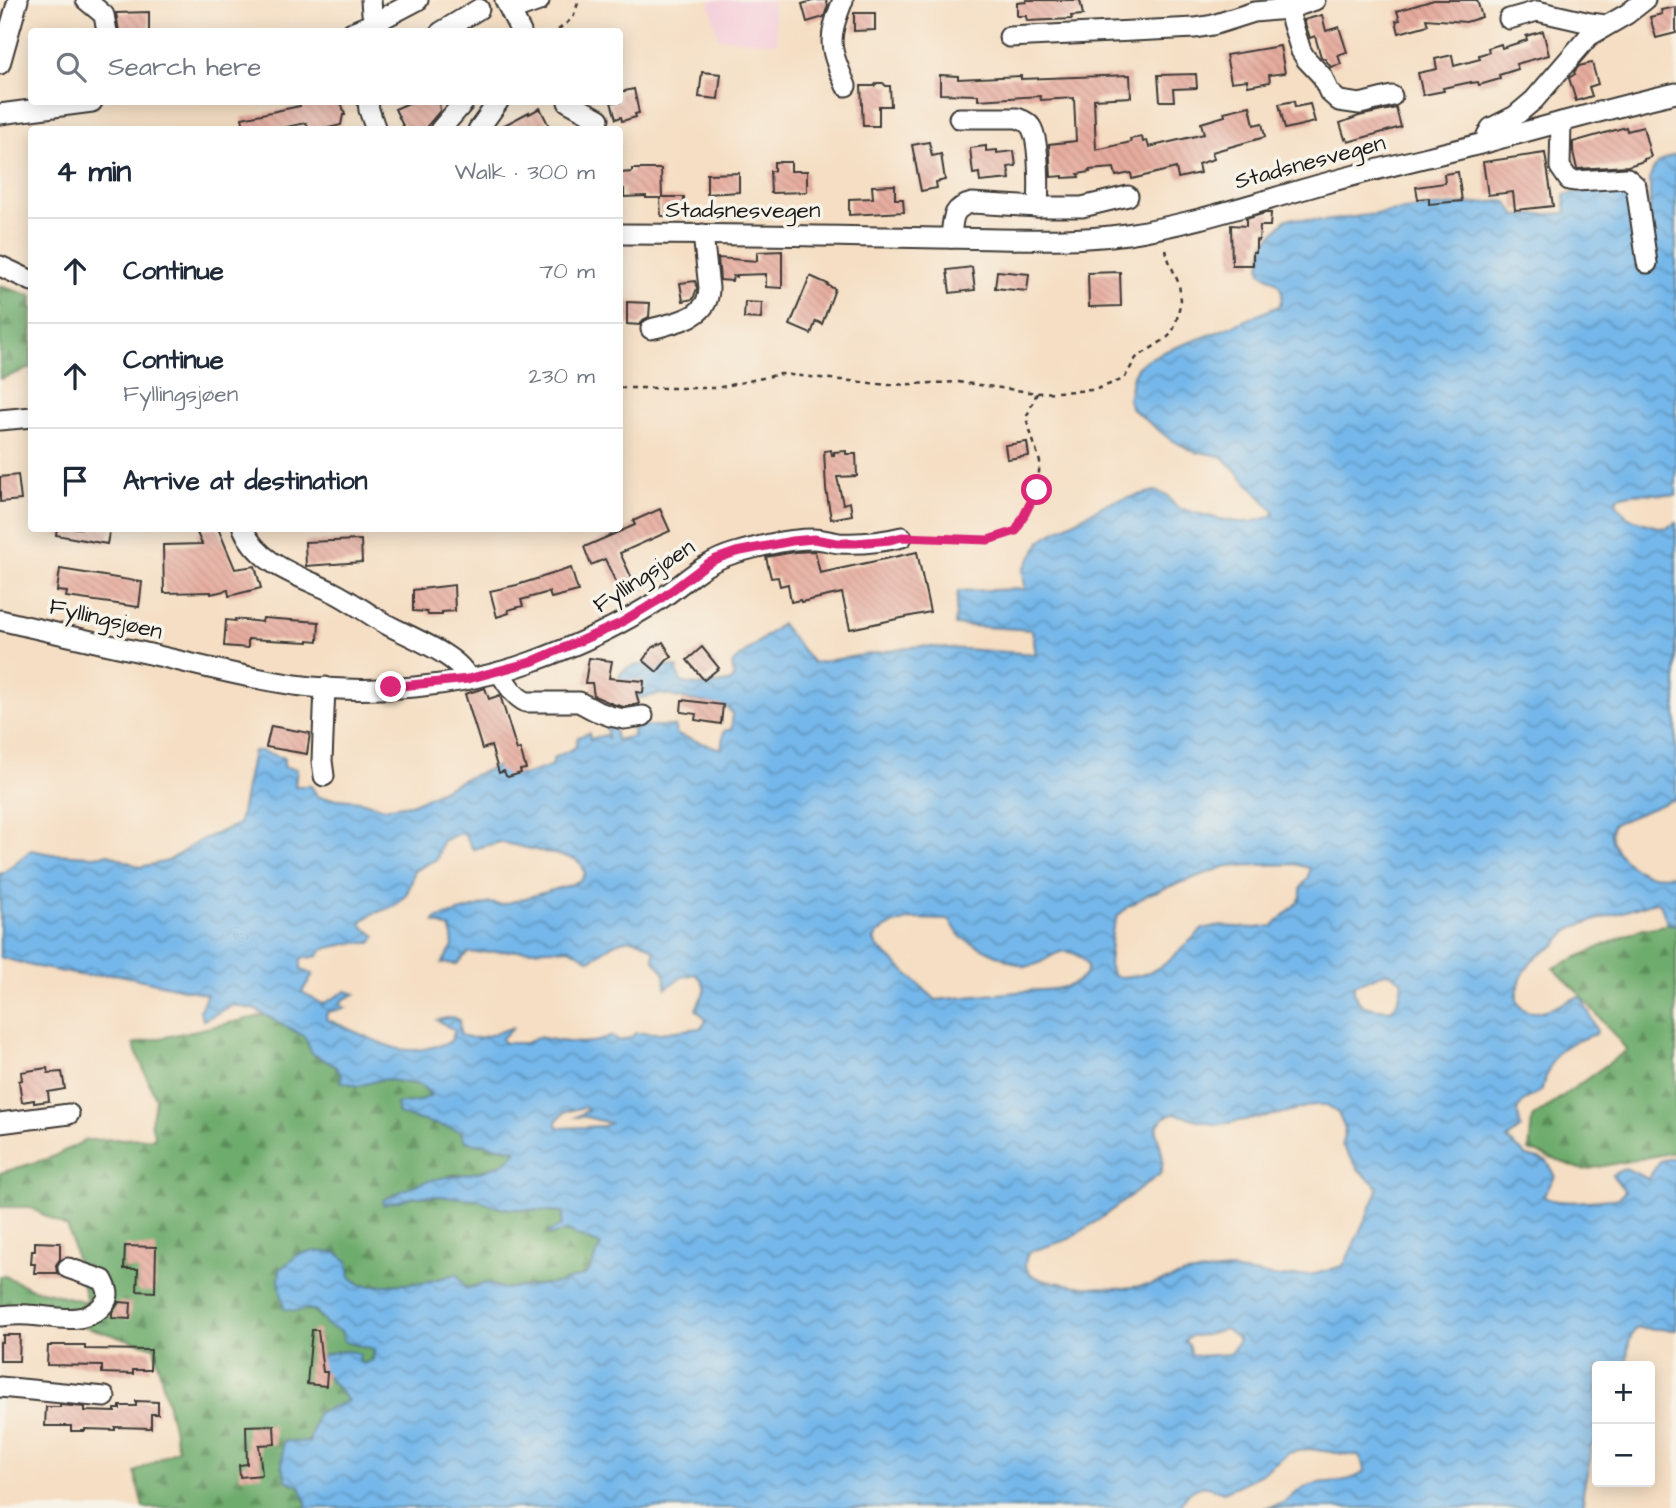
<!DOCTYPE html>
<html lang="en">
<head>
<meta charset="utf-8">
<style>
	:root { --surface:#fff; --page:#f2f2f3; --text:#1f2937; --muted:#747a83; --line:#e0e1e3 }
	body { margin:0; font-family:"Architects Daughter",sans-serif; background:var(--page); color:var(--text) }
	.controls { position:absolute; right:21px; bottom:21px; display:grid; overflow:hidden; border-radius:7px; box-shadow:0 4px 18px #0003 }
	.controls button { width:63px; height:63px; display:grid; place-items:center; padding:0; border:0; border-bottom:2px solid var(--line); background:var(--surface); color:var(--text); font:35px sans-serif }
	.stop { position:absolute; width:21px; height:21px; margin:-16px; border:5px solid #db2777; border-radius:50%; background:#fff }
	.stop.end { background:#db2777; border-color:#fff; box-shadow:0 2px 7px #0008 }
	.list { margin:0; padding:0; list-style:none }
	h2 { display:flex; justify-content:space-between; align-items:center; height:91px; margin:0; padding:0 28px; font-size:30px }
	h2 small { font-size:23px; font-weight:400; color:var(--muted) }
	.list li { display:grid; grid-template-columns:46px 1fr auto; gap:21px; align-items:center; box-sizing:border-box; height:105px; padding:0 28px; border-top:2px solid var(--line) }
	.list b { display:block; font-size:26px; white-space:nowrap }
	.list p { margin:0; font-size:23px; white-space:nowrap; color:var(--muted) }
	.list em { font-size:23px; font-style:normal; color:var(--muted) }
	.icon { flex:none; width:38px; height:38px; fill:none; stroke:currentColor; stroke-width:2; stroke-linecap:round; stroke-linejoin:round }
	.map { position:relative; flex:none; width:1676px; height:1508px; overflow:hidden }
	.search { position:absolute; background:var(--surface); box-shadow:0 4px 18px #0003; left:28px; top:28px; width:595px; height:77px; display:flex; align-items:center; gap:18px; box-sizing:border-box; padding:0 24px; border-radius:7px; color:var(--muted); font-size:26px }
	.panel { position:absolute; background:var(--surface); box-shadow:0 4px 18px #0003; left:28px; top:126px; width:595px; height:406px; border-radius:7px }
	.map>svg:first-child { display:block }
</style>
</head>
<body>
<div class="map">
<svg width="1676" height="1508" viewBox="0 0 1676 1508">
	<defs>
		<pattern id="forest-firs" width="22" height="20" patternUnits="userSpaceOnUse" patternTransform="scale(1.75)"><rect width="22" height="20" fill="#6eac6d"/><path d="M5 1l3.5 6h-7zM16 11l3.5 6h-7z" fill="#5a8b59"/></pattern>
		<pattern id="water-waves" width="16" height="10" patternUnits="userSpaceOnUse" patternTransform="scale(1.75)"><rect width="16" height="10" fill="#75b7ea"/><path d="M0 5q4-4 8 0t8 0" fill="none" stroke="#5f94bd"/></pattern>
		<pattern id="building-back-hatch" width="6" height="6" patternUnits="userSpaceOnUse" patternTransform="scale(1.75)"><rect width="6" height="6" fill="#e6ab9e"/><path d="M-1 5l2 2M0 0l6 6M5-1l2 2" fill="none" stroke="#c59388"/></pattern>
	</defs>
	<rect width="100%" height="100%" fill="#f7f3e8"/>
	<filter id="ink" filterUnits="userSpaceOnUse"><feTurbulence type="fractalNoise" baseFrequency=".0143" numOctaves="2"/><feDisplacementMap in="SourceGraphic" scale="14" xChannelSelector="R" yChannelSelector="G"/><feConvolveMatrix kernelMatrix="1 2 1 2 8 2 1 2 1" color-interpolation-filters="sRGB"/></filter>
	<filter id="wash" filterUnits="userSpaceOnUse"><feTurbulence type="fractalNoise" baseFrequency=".00686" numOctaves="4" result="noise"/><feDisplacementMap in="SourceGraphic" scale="28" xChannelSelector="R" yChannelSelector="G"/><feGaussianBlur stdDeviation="1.57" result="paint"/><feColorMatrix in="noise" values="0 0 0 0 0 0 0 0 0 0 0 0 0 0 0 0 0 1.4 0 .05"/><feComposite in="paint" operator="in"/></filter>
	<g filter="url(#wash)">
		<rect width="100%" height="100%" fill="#f5dec3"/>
		<polygon fill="#f5cfda" points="709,0 772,0 778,43 718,38"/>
		<g fill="url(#forest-firs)" stroke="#456444" stroke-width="2">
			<polygon points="0,286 32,296 31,368 0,379"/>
			<polygon points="1671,924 1676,925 1676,1152 1583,1170 1529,1150 1532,1118 1627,1050 1578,992 1553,968 1638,930"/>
			<path d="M265,1015L304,1036L312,1053L335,1066L343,1076L340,1081L358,1086L383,1079L421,1085L431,1096L420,1101L396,1104L398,1114L461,1131L465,1141L517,1150L511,1158L498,1166L469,1174L452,1175L383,1204L414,1197L436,1196L477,1199L500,1208L564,1212L561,1226L547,1233L551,1235L565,1231L601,1245L590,1270L584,1275L559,1283L503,1289L487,1283L466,1288L457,1274L423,1283L371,1286L361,1285L350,1277L296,1311C316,1307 313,1311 326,1323C330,1327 336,1329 342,1332L345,1342L374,1349L373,1360L363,1364L359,1362L348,1401L282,1467L286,1480L300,1486L306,1502V1508H143L135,1472L178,1449L154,1347L62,1320L0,1315V1276H5L30,1288L87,1302L68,1228L29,1207H0V1173L50,1158L86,1140L155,1138L151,1122L156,1099L133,1044Z"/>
		</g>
		<path fill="url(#water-waves)" stroke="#486a83" stroke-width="2" fill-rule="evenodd" d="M1676,154V496C1658,494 1634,490 1617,498L1616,503L1628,518L1654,526L1666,528L1676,523V801H1670L1614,824C1603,841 1627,866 1642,872C1652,877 1666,876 1676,875V925L1667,923L1660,903L1655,902L1577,926C1563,932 1566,935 1556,944C1549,951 1536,954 1530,963C1518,979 1505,1013 1536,1012C1547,1012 1567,1001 1578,997L1582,998L1597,1030L1596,1034C1553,1049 1556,1049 1541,1091L1525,1100L1517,1110L1521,1128L1507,1139L1527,1156L1547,1161L1555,1177L1543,1196C1556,1206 1595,1200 1612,1199L1619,1198L1625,1191L1612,1175L1625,1168L1648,1179L1660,1161L1676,1157V1330L1637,1328C1628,1337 1628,1348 1627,1361L1634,1366H1597V1440L1591,1446C1592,1468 1578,1489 1585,1508H1264C1269,1507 1275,1506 1280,1504C1289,1501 1295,1490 1307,1486C1326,1479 1350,1485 1365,1471L1364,1465L1359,1456L1309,1449L1288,1453L1260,1475L1224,1492C1202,1484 1195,1482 1181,1504L1184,1508H306V1502L300,1486L286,1480L282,1467L283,1441L309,1442L317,1413L348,1401L312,1358C328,1354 344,1347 360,1354L359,1362L363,1364L373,1360L374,1349L345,1342L342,1332L328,1326L316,1311L308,1309L296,1311L284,1309L279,1280L280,1269L299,1254L316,1251L337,1253L348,1261L350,1277L361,1285L371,1286L423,1283L457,1274L466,1288L487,1283L503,1289L559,1283L584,1275L590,1270L601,1245L566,1231L551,1235L547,1233L561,1226L563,1212L500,1208L477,1199L436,1196L414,1197L383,1205V1200C396,1194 410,1186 424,1182C452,1173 499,1177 517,1150L465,1141L461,1131L398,1114L396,1104L420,1101L431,1095L421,1085L383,1079L358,1086L340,1081L342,1076L335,1066L312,1053L304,1036L256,1010L234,1005L203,1020L200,1010L207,994L115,974L85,976L32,966L0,957V873L2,874L31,850L52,854L94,856L109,854L140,867L168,861L201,840L239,824L253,751H261L284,758V767L297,769L295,786H311L318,797L360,801L384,808L410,804L420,801L464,779L500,765L522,776L553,765V758L575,748L578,737L589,733L590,739L606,735L608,739L605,719L613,720L616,740L634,736L631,721L644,719L645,726H674L677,735L721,749L724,731L732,729V713L727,707L661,694L640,698L621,679L619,676C628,659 658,666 674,667L678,668L677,672L681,682C699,688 713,685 732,681L734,676L732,665L734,662L781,624L813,663L919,646L1036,654L1032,630L955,625L958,591L1025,589L1023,570L1042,540L1047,536L1108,503L1155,491L1167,495L1176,507L1182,509C1211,516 1245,531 1273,515L1274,511L1223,457L1201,452L1197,453L1171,440L1132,409L1128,400L1133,375L1137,368L1146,360L1166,351L1220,331L1279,306C1285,296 1282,285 1272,279C1270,277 1263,275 1261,272C1260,271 1261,268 1260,266L1265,243L1285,220L1290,218L1324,221L1419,208L1504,201L1508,203L1516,216L1566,213L1564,195L1623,183L1635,213L1642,273L1655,270L1650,237V179C1653,163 1662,160 1676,154ZM457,834H464L473,849L500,842L575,859L582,865L585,874L581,880L570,885L501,905L490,903L435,919L434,922L451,929L453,946L442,963L457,964L468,953L569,948L590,960C604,951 621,934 639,941C644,942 649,947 654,950V960L664,972L666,988L682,977L695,974L702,980L705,990L696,1009L706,1020L703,1026L700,1028L660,1033H635L632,1037L619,1041L610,1036C592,1048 558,1041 538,1037L526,1043H504L502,1038L514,1027C496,1032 478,1044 460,1034L459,1020L452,1017L437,1020L455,1031L450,1042C434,1048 411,1053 395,1048C373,1041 348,1028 326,1019L327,1012L346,1008L339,1004L344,999L355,994L346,991L323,1004L302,992L313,974L301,970V959L318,956L323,949L352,943H371L376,936L361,925C369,910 383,913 395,905C407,898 412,884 414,871L437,859L442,841ZM1295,864L1309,868L1310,869L1308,877L1301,888V897L1297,903L1273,926L1256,928L1216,926L1203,929L1165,964L1154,970L1141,975L1120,977L1115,976L1112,974L1109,964L1112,931L1117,917L1126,908L1149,894L1227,866ZM913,919L948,920C954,924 955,931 961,937C963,940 1018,965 1023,966C1045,970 1058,937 1082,959C1096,972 1077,984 1064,987C1053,990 1039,990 1027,991C997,994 967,997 936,1000L877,946L874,940C881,926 899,922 913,919ZM1390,973L1401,980C1403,989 1398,1004 1391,1010C1374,1009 1352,1009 1354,985L1381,974ZM1314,1105H1327L1338,1113L1345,1129L1342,1145L1359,1170L1378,1187L1376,1196L1345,1263L1342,1266L1315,1274L1279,1277L1229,1270L1186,1274L1150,1285L1124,1288L1084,1287L1042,1280L1030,1274L1025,1266L1026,1258L1029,1252L1069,1239L1097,1221L1160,1174C1165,1163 1162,1152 1159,1141C1158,1137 1156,1134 1157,1130C1158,1119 1168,1114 1177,1114L1216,1125L1279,1114ZM584,1107L588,1110L576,1117H586L610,1123L604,1126L562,1128L557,1126L556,1121L565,1112ZM1225,1329L1239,1340L1230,1354L1198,1356L1191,1354L1188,1344L1184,1342L1191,1336L1205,1335Z"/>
		<g id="blocks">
			<g fill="url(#building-back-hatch)">
				<polygon points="816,0 826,0 828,5 824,17 807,22 802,4"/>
				<polygon points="1026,0 1080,0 1083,15 1071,16 1072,19 1027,21 1026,16 1017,16 1017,3 1026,2"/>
				<polygon points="1434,0 1477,0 1482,17 1466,22 1426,19 1428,25 1399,33 1396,21 1400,20 1397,11"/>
				<polygon points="1676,7 1676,33 1656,38 1650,17 1662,14 1661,10"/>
				<polygon points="149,12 149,32 119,32 116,13"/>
				<polygon points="854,13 875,13 875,30 854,31"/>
				<polygon points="1322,15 1326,31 1339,27 1347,52 1338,55 1341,64 1331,67 1325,59 1321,57 1315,36 1310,38 1304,20"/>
				<polygon points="1543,31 1549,55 1516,64 1518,69 1499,75 1500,79 1479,85 1478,82 1471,83 1471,82 1443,88 1444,91 1423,95 1418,73 1437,69 1435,59 1452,55 1454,66 1480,59 1479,55 1489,52 1488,48 1501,44 1502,48 1527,40 1526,36"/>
				<polygon points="1280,46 1285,73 1269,75 1270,82 1248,86 1247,80 1231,82 1226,55"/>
				<polygon points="1592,63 1598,84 1589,87 1592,96 1576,101 1569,78 1575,74 1574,72 1579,66"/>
				<polygon points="702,72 721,74 718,99 699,97"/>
				<polygon points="1196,74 1197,88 1173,89 1174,101 1160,101 1158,75"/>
				<polygon points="940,75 958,76 958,79 1021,76 1021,79 1130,75 1131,97 1094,99 1096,150 1131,142 1130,139 1142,137 1143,142 1147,141 1149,147 1204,134 1201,123 1225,116 1224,112 1250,106 1254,125 1262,123 1265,137 1212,152 1214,159 1198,164 1200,173 1178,178 1176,168 1132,179 1131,173 1116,176 1114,168 1089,170 1090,172 1078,174 1079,177 1063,178 1063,176 1051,177 1049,144 1076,141 1074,98 1041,100 1040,96 978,100 978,95 940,94"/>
				<polygon points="877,83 883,83 886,86 890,86 891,106 879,106 879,126 863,126 861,86 874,86"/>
				<polygon points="634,89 639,113 635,114 636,117 622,121 621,117 616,119 611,102 620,102 620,92"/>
				<polygon points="1294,101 1295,107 1310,104 1315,122 1285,129 1279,104"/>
				<polygon points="299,102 341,102 345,115 343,115 341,125 320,130 310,130 306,123 282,128 283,130 245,130 242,118 300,106"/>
				<polygon points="411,102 439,102 440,111 428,125 428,130 405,130 395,109"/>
				<polygon points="540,108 551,130 495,130 529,112 529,114"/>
				<polygon points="1396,108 1401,127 1348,142 1347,138 1345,139 1340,123 1359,116"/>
				<polygon points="1626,127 1627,131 1643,127 1651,157 1644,159 1644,161 1628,166 1577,169 1573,152 1573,142"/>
				<polygon points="929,142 932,156 941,154 945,180 936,182 937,188 921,191 912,145"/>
				<polygon points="986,146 986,151 997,150 997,153 1014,151 1016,166 1008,167 1010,179 980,182 979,173 973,174 970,148"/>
				<polygon points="1545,153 1553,206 1515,210 1513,192 1488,195 1483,162"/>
				<polygon points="774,162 791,162 791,171 807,171 807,192 771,193 770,171 774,171"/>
				<polygon points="632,169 661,169 662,197 684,197 684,216 661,216 660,198 646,198 646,196 624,197 624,189 620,189 620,173 632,172"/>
				<polygon points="1458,172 1462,201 1429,204 1429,198 1418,199 1416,187 1445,183 1444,174"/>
				<polygon points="739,173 739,192 707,194 707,174"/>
				<polygon points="895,185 895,199 903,199 904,212 849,215 849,199 873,198 872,186"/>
				<polygon points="1265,213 1271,213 1270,226 1260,226 1259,241 1256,240 1256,252 1253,252 1253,265 1232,265 1231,225 1246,226 1246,219"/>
				<polygon points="782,251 782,288 766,287 766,274 737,275 737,277 733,276 732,281 720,280 718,258 757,261 757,252"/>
				<polygon points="972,267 975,290 950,293 947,270"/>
				<polygon points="997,271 1029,274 1027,291 995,288"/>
				<polygon points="1120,272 1121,306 1089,307 1088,273"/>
				<polygon points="810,276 828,284 827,285 835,289 822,324 816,321 811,334 790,325"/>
				<polygon points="695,281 697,288 693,299 683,301 680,283"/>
				<polygon points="627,302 650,303 649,317 643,320 640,325 627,324"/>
				<polygon points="745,302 762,303 761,319 744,318"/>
				<polygon points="1027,442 1029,456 1007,459 1005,445"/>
				<polygon points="831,450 832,455 834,455 834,452 846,451 846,454 856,454 857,476 837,477 843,504 850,502 852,515 831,519 826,489 824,451"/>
				<polygon points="18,475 21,500 0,502 0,477"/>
				<polygon points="660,509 670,531 620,553 638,591 623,598 605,559 591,565 584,547 635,525 633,521"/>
				<polygon points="57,528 110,528 107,544 56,535"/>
				<polygon points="207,528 218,528 235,569 255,566 261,588 229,596 228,590 211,594 211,592 164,593 163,545 202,544 197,533"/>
				<polygon points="361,540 362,562 306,566 305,542"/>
				<polygon points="815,551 820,573 917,552 930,612 850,629 842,593 801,602 800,600 791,602 788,584 780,586 778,577 771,578 766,557 795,552"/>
				<polygon points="571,568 578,591 551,598 549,592 521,600 523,606 508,610 509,613 497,617 490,591 517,585"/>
				<polygon points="60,569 142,582 139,607 66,597 67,592 57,591"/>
				<polygon points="454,585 455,611 442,612 442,615 428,615 427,612 413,611 413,590"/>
				<polygon points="263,618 319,622 318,641 308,640 308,642 248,639 248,648 224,646 226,620 235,621 235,619 262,622"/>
				<polygon points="663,642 672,657 667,660 657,672 643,660 652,648"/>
				<polygon points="702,647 719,668 704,680 687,660"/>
				<polygon points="589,658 612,661 609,678 644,681 643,693 636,692 639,704 624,707 613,704 594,696 592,683 585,683"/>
				<polygon points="485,688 489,699 500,695 517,750 520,749 526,769 520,770 521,773 508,777 506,776 504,771 499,773 491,746 482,749 465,694"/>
				<polygon points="682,700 723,705 721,724 695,720 696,714 681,712"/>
				<polygon points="271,726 310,733 307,754 266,747"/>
				<polygon points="47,1068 48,1073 62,1072 65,1089 48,1092 49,1101 34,1103 34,1100 22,1102 19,1081 22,1080 21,1072"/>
				<polygon points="35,1242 60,1243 60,1259 56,1265 57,1273 34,1273 35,1264 31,1264 32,1251 35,1251"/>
				<polygon points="125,1246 156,1247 155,1292 137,1291 138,1269 124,1269"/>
				<polygon points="119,1302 131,1303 130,1319 112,1318 112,1313"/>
				<polygon points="312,1330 318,1330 323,1372 327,1372 326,1386 307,1384"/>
				<polygon points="3,1335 20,1335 19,1361 0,1361 0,1342 3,1342"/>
				<polygon points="51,1345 85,1345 85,1349 151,1350 150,1370 133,1370 133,1374 102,1373 102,1366 47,1365 48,1346 51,1346"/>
				<polygon points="136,1401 158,1402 158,1414 151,1414 151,1428 115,1427 115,1430 85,1429 85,1431 71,1431 71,1426 45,1426 46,1407 60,1407 60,1405 85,1407 85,1411 115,1412 115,1409 120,1409 120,1406 136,1406"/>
				<polygon points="274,1425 275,1444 259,1445 262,1475 240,1477 239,1465 247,1464 246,1426"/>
			</g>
		</g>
	</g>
	<g filter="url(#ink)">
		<use href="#blocks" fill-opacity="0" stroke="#3d3935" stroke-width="2"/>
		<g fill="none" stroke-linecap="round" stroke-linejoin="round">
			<defs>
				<g id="minor">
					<polyline points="86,0 104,15 107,32"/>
					<polyline points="371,0 372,13 376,22"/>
					<polyline points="505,0 521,32"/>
					<path d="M843,0C827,41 829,46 846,86"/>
					<polyline points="1288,9 1301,51 1306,59 1322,76 1329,92 1339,101 1360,104 1392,96"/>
					<polyline points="511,11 539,1"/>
					<polyline points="1509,19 1537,11 1590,23 1606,25"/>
					<polyline points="352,32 376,22 418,0"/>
					<polyline points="441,32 479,9"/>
					<polyline points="1009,37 1195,28 1213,25 1254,12 1288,9 1315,0"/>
					<polyline points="0,64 18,0"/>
					<polyline points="368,102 369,110 376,130"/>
					<polyline points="568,102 599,119"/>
					<polyline points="0,114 92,102"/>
					<path d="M959,118H1017C1023,120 1028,122 1031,127C1040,141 1039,190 1038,207"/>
					<polyline points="1561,122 1560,167 1569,180 1576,181 1627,178 1636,186 1647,263"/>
					<polyline points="440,130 464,102"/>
					<polyline points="478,130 498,102"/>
					<polyline points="1488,142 1487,135 1491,128 1515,116 1534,100 1589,36 1627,14 1645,0"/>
					<path d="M620,234C726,234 832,236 938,238C1001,238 1064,243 1127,234C1194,224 1260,201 1326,183C1379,168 1434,156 1488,142C1551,125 1613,107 1676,93"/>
					<path d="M951,238C953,219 951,208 972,203L1038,207H1082L1128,196"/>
					<polyline points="0,266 32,281"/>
					<path d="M651,329C675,322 709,319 709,288L703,234"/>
					<polyline points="0,420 32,417"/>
					<path d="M243,528C258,565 300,576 333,592C351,601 367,613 384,623C405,635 462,656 468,679"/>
					<path d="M0,620C50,632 100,643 150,654C198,665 246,678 295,685C370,695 460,688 531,662C576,646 619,626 659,600C686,582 703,562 735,553C760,546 787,539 813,539C822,539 830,542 839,543C860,544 882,542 902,537"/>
					<path d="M499,672C507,683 513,696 526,702H579L596,711L610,716L624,719L643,716"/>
					<polyline points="324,776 322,761 325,687"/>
					<polyline points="0,1123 69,1114"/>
					<path d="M0,1316C9,1315 19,1314 28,1315C52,1316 84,1327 103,1305C111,1296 108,1290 103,1280L68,1268"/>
					<polyline points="0,1387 105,1397"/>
				</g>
			</defs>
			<use href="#minor" stroke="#3d3935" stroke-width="23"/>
			<g stroke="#3d3935" stroke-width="2.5" stroke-dasharray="5 5" stroke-linecap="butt">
				<polyline points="558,30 573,18 579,0"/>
				<polyline points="620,388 716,388 781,374 889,385 958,382 1037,393 1094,390 1124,379 1136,358 1167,338 1172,333 1176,323 1181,300 1179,284 1169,261 1165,246"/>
				<polyline points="920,538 988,540 1016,531 1037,490 1040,462 1026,418 1037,393"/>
			</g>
			<use href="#minor" stroke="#fff" stroke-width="19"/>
		</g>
	</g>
	<g fill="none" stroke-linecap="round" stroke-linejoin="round" filter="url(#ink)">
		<polyline stroke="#db2777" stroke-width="9" points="391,687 468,679 531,662 619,624 659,600 707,564 716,559 736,552 792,541 814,539 837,543 856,543 890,540 902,537 988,540 1016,531 1037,490"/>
	</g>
	<g text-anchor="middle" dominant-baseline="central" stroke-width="7" stroke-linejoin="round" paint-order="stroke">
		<g font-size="23" fill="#1c1c1c" stroke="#f7f3e8">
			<text transform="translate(1310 162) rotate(-15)">Stadsnesvegen</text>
			<text x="743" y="210">Stadsnesvegen</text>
			<text transform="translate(644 576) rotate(-33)">Fyllingsjøen</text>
			<text transform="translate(106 619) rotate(13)">Fyllingsjøen</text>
		</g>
	</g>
</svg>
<div class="controls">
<button>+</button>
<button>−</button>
</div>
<div class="stop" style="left:1037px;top:490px"></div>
<div class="stop end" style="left:391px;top:687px"></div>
<div class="search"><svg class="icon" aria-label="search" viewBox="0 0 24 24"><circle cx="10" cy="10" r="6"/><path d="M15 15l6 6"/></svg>Search here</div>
<section class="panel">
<h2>4 min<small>Walk · 300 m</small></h2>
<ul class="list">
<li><svg class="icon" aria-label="ahead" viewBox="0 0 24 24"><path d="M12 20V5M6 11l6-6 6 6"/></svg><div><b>Continue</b></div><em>70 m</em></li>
<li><svg class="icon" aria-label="ahead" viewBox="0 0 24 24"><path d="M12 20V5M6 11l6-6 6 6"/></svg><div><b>Continue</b><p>Fyllingsjøen</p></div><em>230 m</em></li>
<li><svg class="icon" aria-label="arrive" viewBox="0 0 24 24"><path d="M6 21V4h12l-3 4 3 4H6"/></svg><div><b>Arrive at destination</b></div></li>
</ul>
</section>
</div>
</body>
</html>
